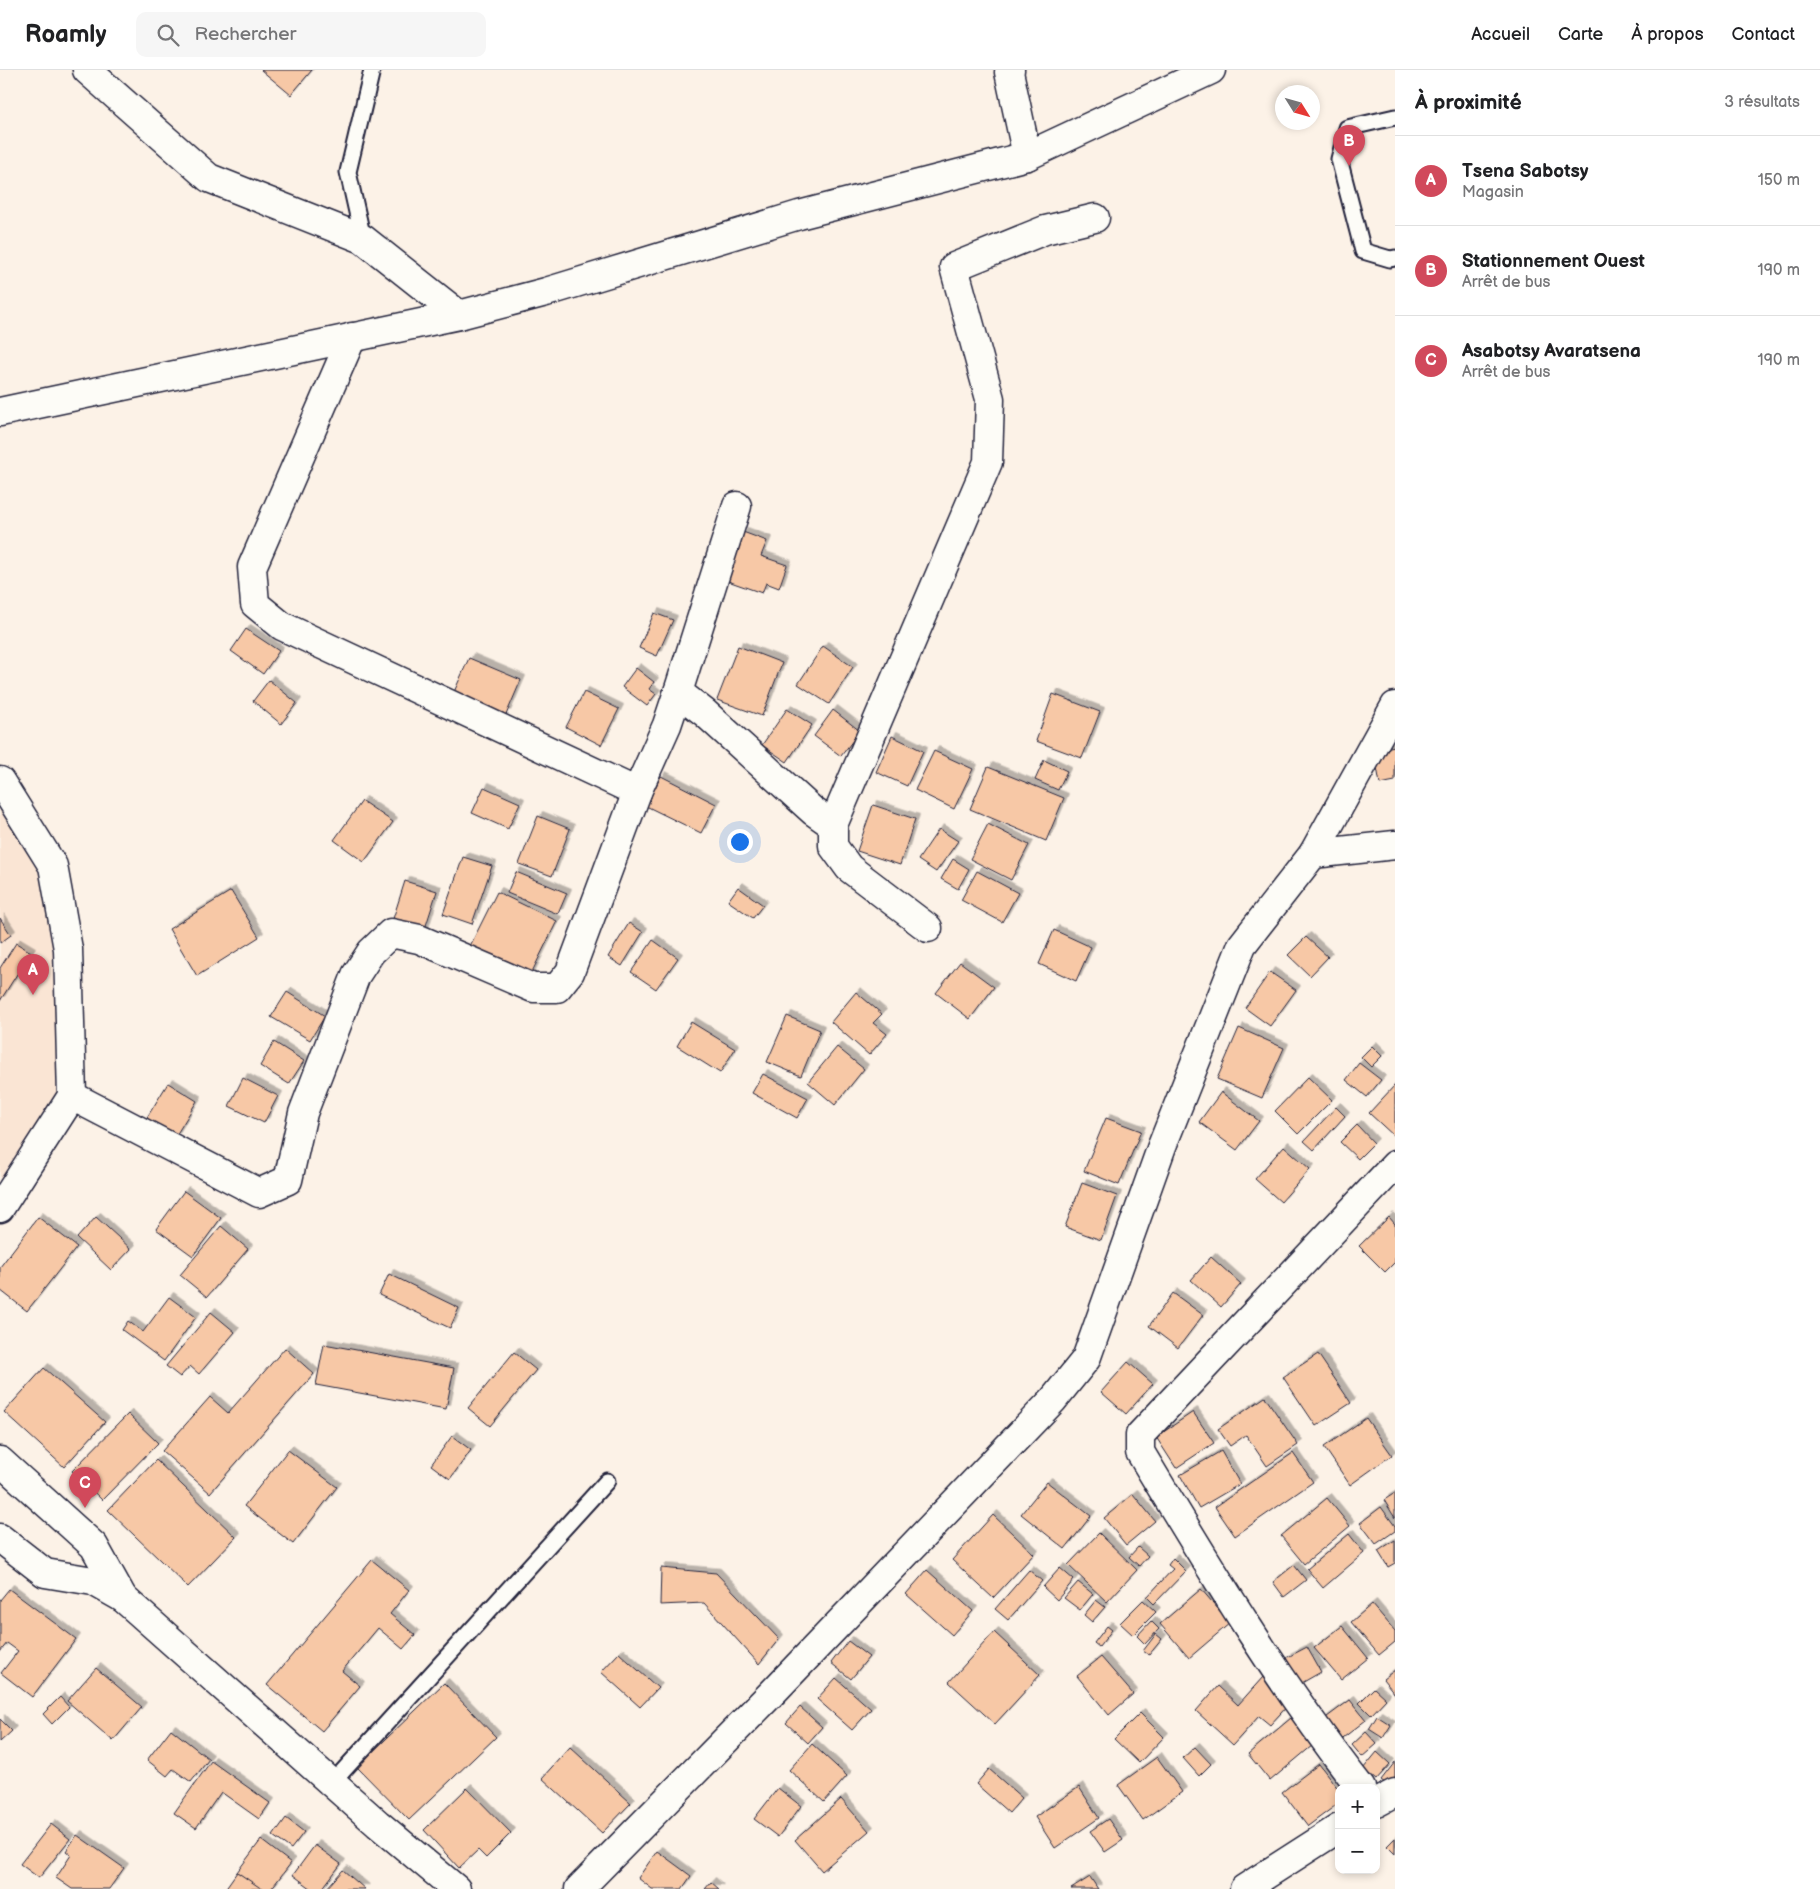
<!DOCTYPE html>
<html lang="fr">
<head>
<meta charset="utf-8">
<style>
	:root { --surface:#fff; --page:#f6f6f6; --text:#202124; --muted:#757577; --line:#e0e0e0; --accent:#d1495b }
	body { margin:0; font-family:"Balsamiq Sans",sans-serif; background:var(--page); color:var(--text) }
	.controls { position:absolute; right:15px; bottom:15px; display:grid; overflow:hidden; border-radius:10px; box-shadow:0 2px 8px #0003 }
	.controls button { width:45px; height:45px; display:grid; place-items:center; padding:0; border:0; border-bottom:1px solid var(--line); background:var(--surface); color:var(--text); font:25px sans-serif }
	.compass { position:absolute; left:1275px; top:15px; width:45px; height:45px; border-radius:50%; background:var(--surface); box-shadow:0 2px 8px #0003; rotate:127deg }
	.you { position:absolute; left:739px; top:771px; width:18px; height:18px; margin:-12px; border:4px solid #fff; border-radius:50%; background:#1a73e8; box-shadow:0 0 0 8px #1a73e833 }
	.badge { display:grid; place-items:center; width:32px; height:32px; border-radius:50%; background:var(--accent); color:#fff; font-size:16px; font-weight:700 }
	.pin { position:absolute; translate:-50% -41px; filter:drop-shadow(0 1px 2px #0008) }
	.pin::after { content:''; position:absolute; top:26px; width:18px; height:15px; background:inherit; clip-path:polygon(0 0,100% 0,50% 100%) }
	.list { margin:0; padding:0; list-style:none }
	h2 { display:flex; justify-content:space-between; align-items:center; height:65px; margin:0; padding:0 20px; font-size:21px }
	h2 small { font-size:16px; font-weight:400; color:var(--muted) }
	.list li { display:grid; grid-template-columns:32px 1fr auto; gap:15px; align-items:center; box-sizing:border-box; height:90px; padding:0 20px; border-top:1px solid var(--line) }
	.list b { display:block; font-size:19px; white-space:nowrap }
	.list p { margin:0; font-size:16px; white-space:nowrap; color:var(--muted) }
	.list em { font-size:16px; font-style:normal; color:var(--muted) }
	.icon { flex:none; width:28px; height:28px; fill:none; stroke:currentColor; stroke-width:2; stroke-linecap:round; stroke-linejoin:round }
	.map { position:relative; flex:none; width:1395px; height:1819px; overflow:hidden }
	header { display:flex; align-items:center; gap:30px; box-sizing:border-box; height:70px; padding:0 25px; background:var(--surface); border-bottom:1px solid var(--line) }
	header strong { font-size:24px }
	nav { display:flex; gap:28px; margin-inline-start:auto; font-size:18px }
	.search { width:350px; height:45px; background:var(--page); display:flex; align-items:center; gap:12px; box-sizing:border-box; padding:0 18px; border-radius:10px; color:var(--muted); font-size:19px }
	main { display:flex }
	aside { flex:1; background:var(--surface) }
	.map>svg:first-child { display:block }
</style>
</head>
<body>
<header>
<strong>Roamly</strong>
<div class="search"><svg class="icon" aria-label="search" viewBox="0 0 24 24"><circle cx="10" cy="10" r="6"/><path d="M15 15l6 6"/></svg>Rechercher</div>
<nav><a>Accueil</a><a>Carte</a><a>À propos</a><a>Contact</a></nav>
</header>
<main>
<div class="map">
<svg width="1395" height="1819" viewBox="0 0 1395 1819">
	<defs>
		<filter id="shadow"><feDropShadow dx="4.5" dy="-4.5" stdDeviation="0" flood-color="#0004"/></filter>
	</defs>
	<rect width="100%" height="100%" fill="#fcf2e7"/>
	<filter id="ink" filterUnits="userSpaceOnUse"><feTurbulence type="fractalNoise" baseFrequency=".02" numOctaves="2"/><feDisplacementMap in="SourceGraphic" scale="10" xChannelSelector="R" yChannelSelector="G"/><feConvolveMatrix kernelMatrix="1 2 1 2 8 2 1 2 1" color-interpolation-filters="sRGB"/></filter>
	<g filter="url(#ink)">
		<polygon fill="#fae5d4" points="0,725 59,829 71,1021 0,1129"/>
		<g fill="#f7c8a6" stroke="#22223b" filter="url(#shadow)">
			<polygon points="261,0 312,0 291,25"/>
			<polygon points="743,462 767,471 761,486 787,495 779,518 766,513 762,523 725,510"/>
			<polygon points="654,543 673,550 657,586 639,578"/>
			<polygon points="246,559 279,581 263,604 231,581"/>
			<polygon points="738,576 782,593 762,646 717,630"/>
			<polygon points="823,576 853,597 829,634 798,614"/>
			<polygon points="469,588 521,610 506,645 454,622"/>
			<polygon points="636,598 654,612 649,619 656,624 647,636 622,617"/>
			<polygon points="269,610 297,633 281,654 253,631"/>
			<polygon points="584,622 619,639 601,675 566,657"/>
			<polygon points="1053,624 1100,642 1082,688 1036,671"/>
			<polygon points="787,639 812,655 787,692 762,675"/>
			<polygon points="833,640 860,661 841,686 814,666"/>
			<polygon points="892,666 923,681 907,716 876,702"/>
			<polygon points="1395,676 1395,711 1380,714 1374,680"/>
			<polygon points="934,681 973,699 954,739 915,720"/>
			<polygon points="1044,690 1067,701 1058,720 1035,710"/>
			<polygon points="988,697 1064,728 1046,771 970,739"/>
			<polygon points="661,706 716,734 701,763 646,736"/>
			<polygon points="484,717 520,733 508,759 472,743"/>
			<polygon points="362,731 393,752 364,792 334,770"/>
			<polygon points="873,735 915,749 900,795 857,781"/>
			<polygon points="538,746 570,759 552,806 519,794"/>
			<polygon points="988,754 1029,775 1011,810 970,789"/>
			<polygon points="939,759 958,771 936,802 918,790"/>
			<polygon points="463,787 492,796 472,854 443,844"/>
			<polygon points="953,789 969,799 958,819 941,809"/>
			<polygon points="977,801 1018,823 1002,852 961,830"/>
			<polygon points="516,802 567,823 558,844 507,823"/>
			<polygon points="405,811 437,821 423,865 391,855"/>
			<polygon points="738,817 763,835 753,848 728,831"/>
			<polygon points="231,821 259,867 197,906 169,859"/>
			<polygon points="497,822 557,851 529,908 469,878"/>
			<polygon points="0,848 11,865 0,873"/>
			<polygon points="629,853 643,862 622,896 608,887"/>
			<polygon points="1054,860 1091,877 1076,911 1039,894"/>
			<polygon points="1306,867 1328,887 1310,906 1288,885"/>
			<polygon points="653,870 678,888 656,919 631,902"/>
			<polygon points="16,873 31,882 0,931 0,898"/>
			<polygon points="960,892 994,917 970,949 936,923"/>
			<polygon points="1270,902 1296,920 1270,956 1245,938"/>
			<polygon points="287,922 325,946 310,970 271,947"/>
			<polygon points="856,922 882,944 873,953 887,964 869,985 831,952"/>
			<polygon points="787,946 820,960 801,1006 767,992"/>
			<polygon points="691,952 735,979 720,1003 677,976"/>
			<polygon points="1239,958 1284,978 1262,1028 1217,1009"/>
			<polygon points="274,972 304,991 289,1014 260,996"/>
			<polygon points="1372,976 1382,986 1371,997 1361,987"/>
			<polygon points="837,977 864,999 835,1035 808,1012"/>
			<polygon points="1359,993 1381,1010 1367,1027 1346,1010"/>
			<polygon points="763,1004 808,1028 797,1048 752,1023"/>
			<polygon points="1308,1007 1332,1030 1298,1064 1275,1041"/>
			<polygon points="243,1008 278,1026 264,1053 229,1036"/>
			<polygon points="168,1013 197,1031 175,1067 146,1049"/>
			<polygon points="1395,1015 1395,1067 1369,1043"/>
			<polygon points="1221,1022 1259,1051 1237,1080 1199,1052"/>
			<polygon points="1336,1037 1345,1046 1314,1080 1304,1071"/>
			<polygon points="1106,1048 1141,1061 1119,1115 1084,1101"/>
			<polygon points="1357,1055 1374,1073 1358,1089 1340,1072"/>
			<polygon points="1284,1076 1310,1099 1281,1132 1255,1109"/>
			<polygon points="1082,1113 1117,1126 1101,1170 1065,1157"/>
			<polygon points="184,1121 221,1148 193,1186 156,1159"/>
			<polygon points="38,1147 77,1177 27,1241 0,1220 0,1197"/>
			<polygon points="96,1147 131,1179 111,1200 77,1168"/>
			<polygon points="1389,1147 1395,1154 1395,1192 1385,1202 1359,1176"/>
			<polygon points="221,1156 248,1179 207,1227 180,1205"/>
			<polygon points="1211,1187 1241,1214 1221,1237 1191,1210"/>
			<polygon points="389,1204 459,1238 450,1258 379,1225"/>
			<polygon points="1173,1223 1203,1245 1178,1278 1149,1256"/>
			<polygon points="169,1227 196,1247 164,1291 122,1260 128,1251 143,1262"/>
			<polygon points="211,1242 235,1262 199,1304 190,1296 180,1307 166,1296"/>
			<polygon points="324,1274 454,1298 446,1339 316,1315"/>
			<polygon points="285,1278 314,1304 210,1423 162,1381 210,1327 228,1343"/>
			<polygon points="514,1282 536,1300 490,1356 468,1338"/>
			<polygon points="1318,1284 1351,1333 1316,1356 1283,1307"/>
			<polygon points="1128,1292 1153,1314 1126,1344 1101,1322"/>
			<polygon points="44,1298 105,1352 64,1397 4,1342"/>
			<polygon points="1265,1327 1298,1375 1267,1396 1246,1365 1230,1376 1218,1359"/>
			<polygon points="1193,1342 1214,1373 1176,1398 1156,1367"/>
			<polygon points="128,1344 158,1373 102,1430 72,1401"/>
			<polygon points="1366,1348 1392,1385 1350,1415 1324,1377"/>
			<polygon points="452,1366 471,1380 450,1409 431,1395"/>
			<polygon points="288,1380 337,1417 293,1474 244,1436"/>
			<polygon points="1221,1381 1240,1414 1199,1438 1180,1405"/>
			<polygon points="1293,1383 1313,1412 1235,1466 1215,1437"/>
			<polygon points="156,1390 236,1467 188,1517 108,1440"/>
			<polygon points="1047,1412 1091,1446 1065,1479 1021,1444"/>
			<polygon points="1395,1423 1395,1448 1384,1430"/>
			<polygon points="1133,1424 1155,1451 1126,1475 1104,1448"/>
			<polygon points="1327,1428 1350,1456 1304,1494 1281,1466"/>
			<polygon points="1381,1437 1395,1456 1395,1461 1376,1474 1360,1453"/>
			<polygon points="993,1445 1034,1484 993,1528 952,1490"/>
			<polygon points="1099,1463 1137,1500 1107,1532 1068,1495"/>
			<polygon points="1349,1464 1364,1483 1323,1518 1307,1499"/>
			<polygon points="1395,1470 1395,1493 1388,1497 1378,1481"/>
			<polygon points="1138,1477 1148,1486 1139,1496 1129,1487"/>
			<polygon points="1173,1488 1186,1501 1154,1534 1147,1527 1173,1499 1168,1495"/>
			<polygon points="372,1490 409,1520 390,1544 415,1565 403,1579 378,1558 342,1601 360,1616 322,1661 267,1615"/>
			<polygon points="1294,1495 1306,1510 1284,1527 1273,1512"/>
			<polygon points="661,1498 716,1503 779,1569 759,1594 704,1533 660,1535"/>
			<polygon points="1060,1498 1074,1510 1057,1530 1043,1517"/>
			<polygon points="927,1500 973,1541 952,1565 906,1524"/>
			<polygon points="1029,1500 1042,1511 1008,1550 995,1539"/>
			<polygon points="1078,1512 1093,1524 1080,1540 1064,1528"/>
			<polygon points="9,1519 76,1569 32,1627 1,1603 18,1581 7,1573 0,1582 0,1530"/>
			<polygon points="1201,1519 1230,1553 1189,1588 1160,1554"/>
			<polygon points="1096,1530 1105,1537 1092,1552 1084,1545"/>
			<polygon points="1143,1530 1156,1542 1133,1565 1120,1553"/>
			<polygon points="1372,1534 1395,1561 1395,1572 1379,1585 1351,1552"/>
			<polygon points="1151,1551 1159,1559 1145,1574 1137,1566"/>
			<polygon points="1107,1556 1112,1560 1099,1577 1094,1573"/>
			<polygon points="1342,1556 1368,1588 1341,1610 1314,1578"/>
			<polygon points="994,1562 1040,1605 995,1654 949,1612"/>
			<polygon points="1156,1564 1162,1569 1149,1585 1143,1581"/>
			<polygon points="848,1571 869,1587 851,1609 831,1593"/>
			<polygon points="1307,1577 1321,1602 1300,1614 1286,1588"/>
			<polygon points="619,1583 658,1618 640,1637 601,1602"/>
			<polygon points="1101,1587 1133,1624 1109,1645 1077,1606"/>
			<polygon points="96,1598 142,1637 113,1671 67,1631"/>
			<polygon points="1395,1600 1395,1624 1383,1609"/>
			<polygon points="1263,1607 1291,1632 1270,1655 1259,1646 1233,1675 1196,1641 1218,1616 1238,1635"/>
			<polygon points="836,1608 871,1639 852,1660 817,1629"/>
			<polygon points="444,1613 496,1667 409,1750 357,1697"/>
			<polygon points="1374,1618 1386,1629 1371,1645 1359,1633"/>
			<polygon points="60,1627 69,1637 52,1654 43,1644"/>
			<polygon points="1350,1630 1366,1650 1339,1671 1323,1650"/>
			<polygon points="800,1637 822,1657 808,1673 786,1653"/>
			<polygon points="1140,1643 1164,1667 1139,1693 1114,1669"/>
			<polygon points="1377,1646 1391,1655 1383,1668 1369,1659"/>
			<polygon points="1291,1648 1313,1675 1270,1711 1248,1684"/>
			<polygon points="0,1649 12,1661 0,1672"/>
			<polygon points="171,1659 209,1689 191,1712 173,1699 167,1706 147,1690"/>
			<polygon points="1366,1662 1377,1674 1362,1687 1352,1675"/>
			<polygon points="812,1674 847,1706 824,1732 789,1700"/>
			<polygon points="570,1677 631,1733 602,1763 542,1708"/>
			<polygon points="1195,1677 1211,1694 1199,1706 1183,1688"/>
			<polygon points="1377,1682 1390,1694 1376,1710 1363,1699"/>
			<polygon points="1157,1687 1182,1722 1143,1750 1118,1715"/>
			<polygon points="211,1691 270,1733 259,1749 221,1722 196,1758 174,1743"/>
			<polygon points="1395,1692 1395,1708 1389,1716 1381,1710"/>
			<polygon points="1319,1694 1339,1720 1339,1733 1308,1756 1282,1722"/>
			<polygon points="989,1699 1022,1728 1009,1743 976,1714"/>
			<polygon points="1079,1717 1099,1748 1055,1778 1035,1747"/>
			<polygon points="467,1718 511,1763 486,1788 478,1780 459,1798 424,1760"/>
			<polygon points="778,1718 801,1736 778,1767 754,1749"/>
			<polygon points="841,1729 869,1761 822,1801 795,1770"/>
			<polygon points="286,1748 304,1762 291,1779 273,1766"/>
			<polygon points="1108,1749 1123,1770 1105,1782 1090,1761"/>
			<polygon points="51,1754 70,1769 39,1808 20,1794"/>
			<polygon points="77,1765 124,1798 109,1819 72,1819 56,1808 71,1785 66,1781"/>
			<polygon points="1395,1768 1395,1784 1387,1776"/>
			<polygon points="261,1770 291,1793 271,1819 258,1819 237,1802"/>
			<polygon points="315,1775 341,1794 322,1819 312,1819 293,1805"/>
			<polygon points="657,1781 691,1806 682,1819 652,1819 638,1808"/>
			<polygon points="343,1800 365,1819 326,1819"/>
			<polygon points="237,1802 262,1819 225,1819"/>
			<polygon points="1090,1807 1098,1819 1071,1819"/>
			<polygon points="711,1812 719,1819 705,1819"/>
		</g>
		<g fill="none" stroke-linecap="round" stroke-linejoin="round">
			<defs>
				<g id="lane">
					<polyline points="1395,47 1347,58 1339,89 1363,181 1390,189 1395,188"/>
					<polyline points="363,169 348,102 372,0"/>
					<polyline points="332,1713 607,1411"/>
				</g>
				<g id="street">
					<polyline points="87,0 209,108 363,169 459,245"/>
					<polyline points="1010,0 1009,2 1027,86"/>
					<polyline points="0,342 459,245 546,222 799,145 1027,86 1211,0"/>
					<polyline points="678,622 737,436"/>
					<polyline points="0,711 53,796 68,879 72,1026 0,1138"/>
					<polyline points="637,722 667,655 678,622 705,643 813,741 833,755 988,392 990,329 954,197 1045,160 1095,148"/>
					<polyline points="833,755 833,776 849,798 928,858"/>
					<polyline points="1313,784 1395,775"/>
					<polyline points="72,1026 259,1123 288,1110 303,1043 356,905 371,882 391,863 419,869 533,918 557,918 570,902 637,722 282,556 255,534 252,497 352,267"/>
					<polyline points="0,1468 45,1503 93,1511 123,1528"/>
					<path d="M1361,1718C1279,1613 1209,1497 1140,1382V1365L1395,1095"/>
					<polyline points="1376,1733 1395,1723"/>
					<polyline points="579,1819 773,1622 1053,1330 1086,1289 1162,1076 1242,875 1313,784 1395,636"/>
					<polyline points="1244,1819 1339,1758"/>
				</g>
				<polyline id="secondary" points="0,1391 94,1476 123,1528 378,1754 456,1819"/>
			</defs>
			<use href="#lane" stroke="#22223b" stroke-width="19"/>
			<use href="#street" stroke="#22223b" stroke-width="31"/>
			<use href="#secondary" stroke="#22223b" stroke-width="31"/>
			<use href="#lane" stroke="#fdfcf7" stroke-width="15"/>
			<use href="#street" stroke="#fdfcf7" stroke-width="28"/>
			<use href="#secondary" stroke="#fdfcf7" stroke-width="28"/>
		</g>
	</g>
</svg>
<div class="controls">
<button>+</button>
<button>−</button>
</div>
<svg class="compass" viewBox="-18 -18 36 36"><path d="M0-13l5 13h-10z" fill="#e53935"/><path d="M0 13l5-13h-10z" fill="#757577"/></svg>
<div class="you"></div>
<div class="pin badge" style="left:33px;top:925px">A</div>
<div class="pin badge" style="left:1349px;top:96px">B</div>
<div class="pin badge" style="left:85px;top:1438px">C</div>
</div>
<aside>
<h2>À proximité<small>3 résultats</small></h2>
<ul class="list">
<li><span class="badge">A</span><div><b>Tsena Sabotsy</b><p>Magasin</p></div><em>150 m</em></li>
<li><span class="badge">B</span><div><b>Stationnement Ouest</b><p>Arrêt de bus</p></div><em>190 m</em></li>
<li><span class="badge">C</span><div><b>Asabotsy Avaratsena</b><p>Arrêt de bus</p></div><em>190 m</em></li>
</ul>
</aside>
</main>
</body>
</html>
